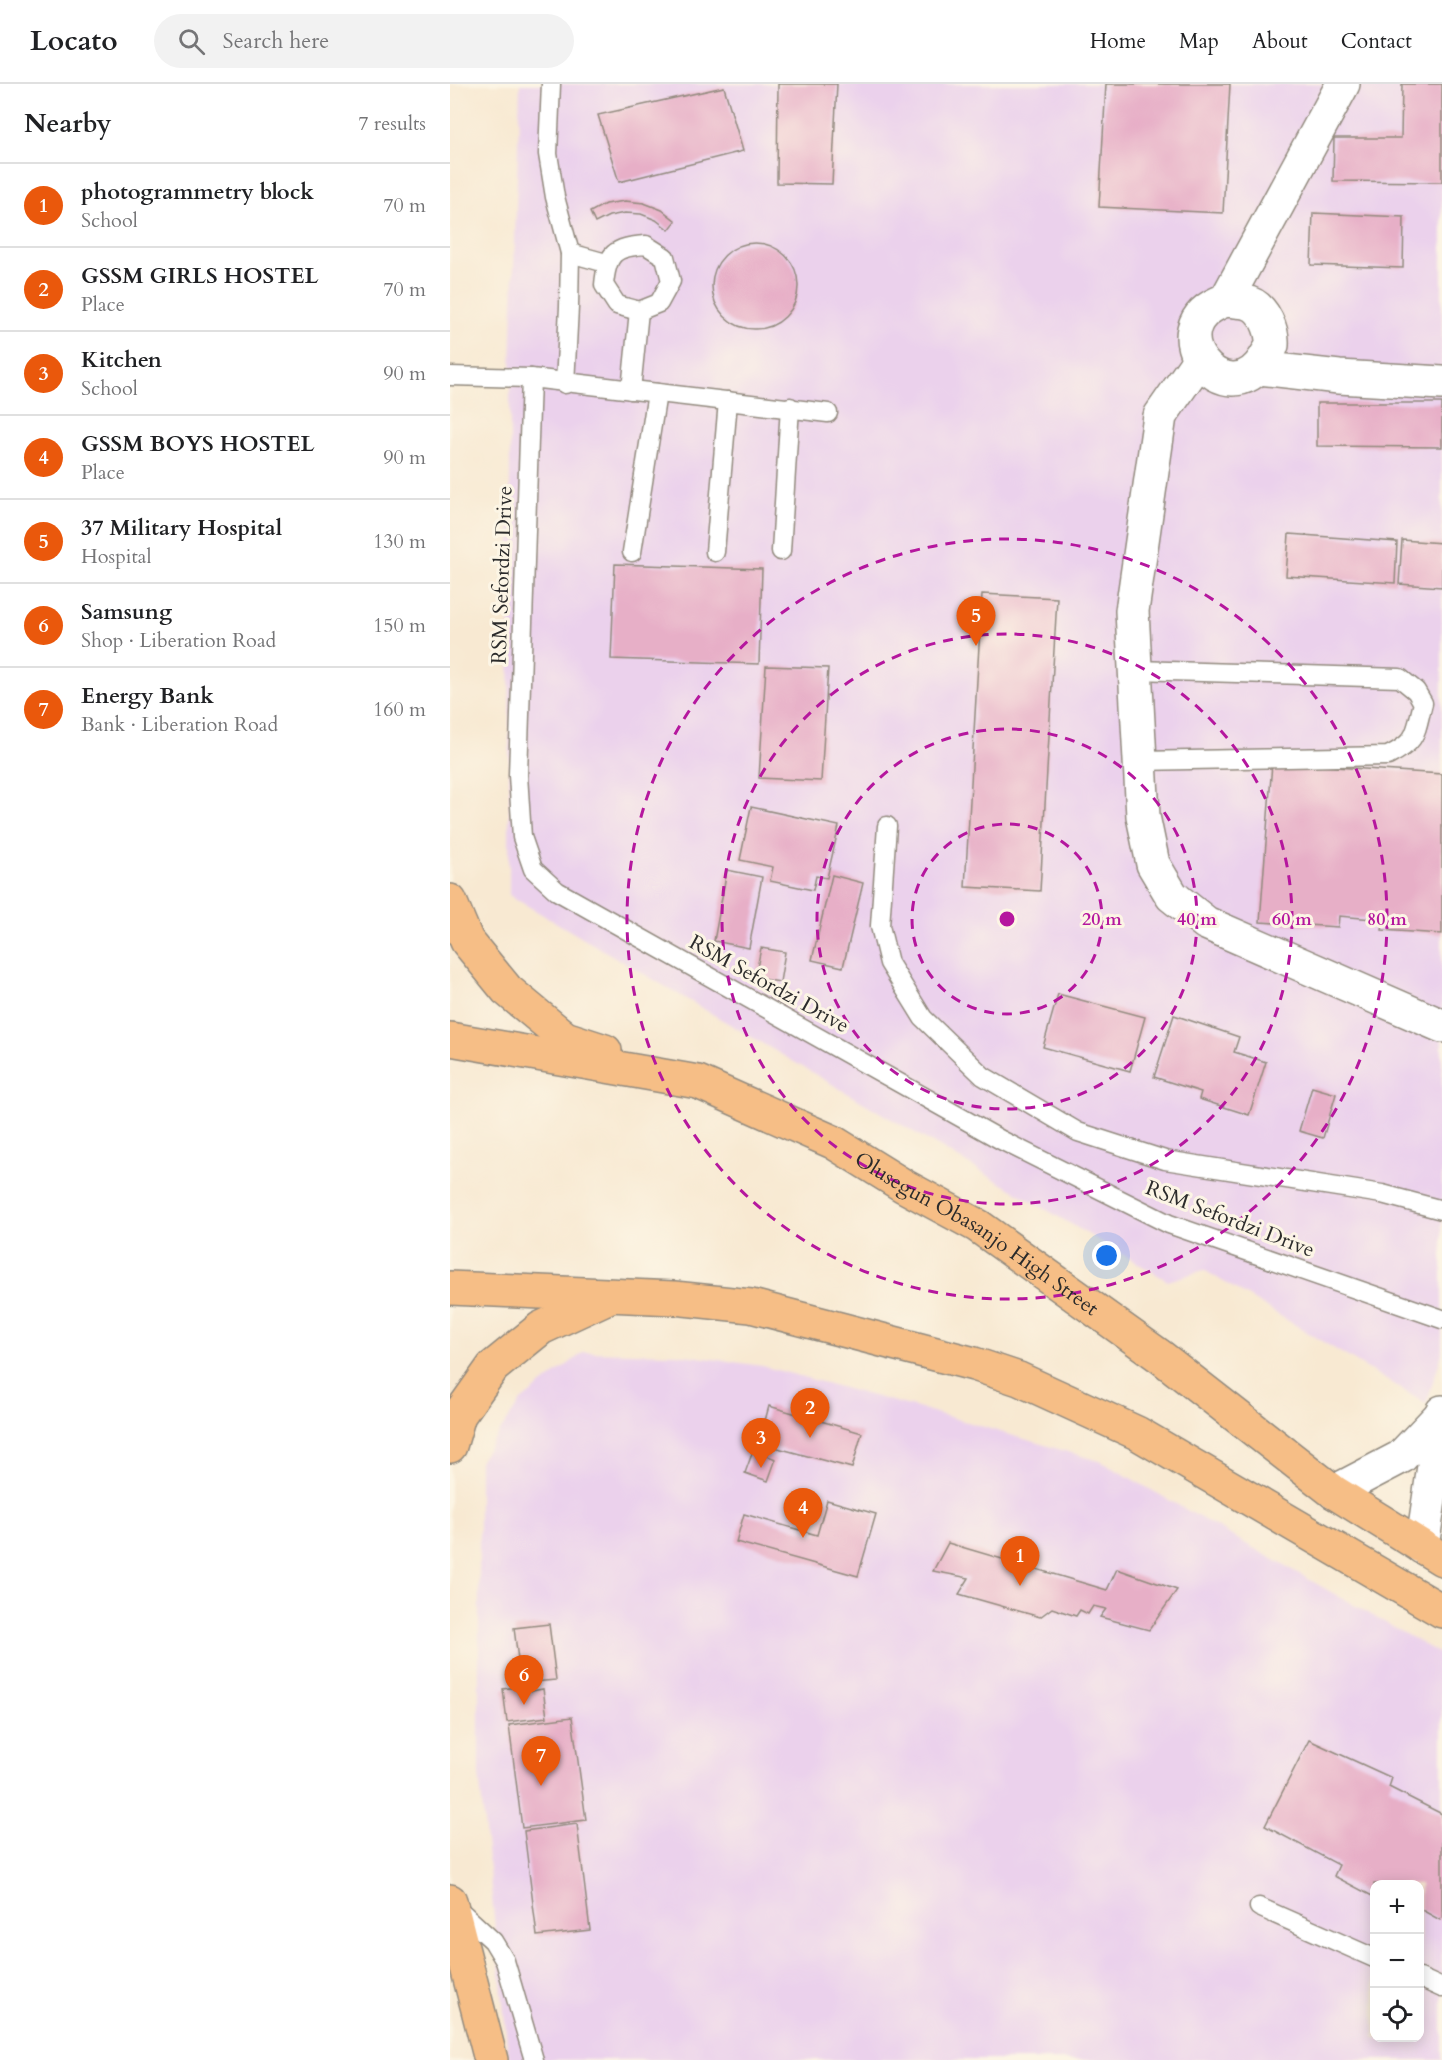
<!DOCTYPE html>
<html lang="en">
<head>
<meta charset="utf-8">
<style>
	:root { --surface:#fff; --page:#f2f2f2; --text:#202124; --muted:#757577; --line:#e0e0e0; --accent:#ea580c }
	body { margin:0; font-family:Cardo,serif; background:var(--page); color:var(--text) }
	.controls { position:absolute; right:18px; bottom:18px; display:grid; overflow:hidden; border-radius:12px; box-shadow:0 3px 15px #0003 }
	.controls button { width:54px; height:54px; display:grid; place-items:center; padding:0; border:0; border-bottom:2px solid var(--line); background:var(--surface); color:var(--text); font:30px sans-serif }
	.you { position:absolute; left:657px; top:1172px; width:21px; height:21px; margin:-15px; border:4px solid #fff; border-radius:50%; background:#1a73e8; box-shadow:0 0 0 9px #1a73e833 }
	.badge { display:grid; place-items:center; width:39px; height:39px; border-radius:50%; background:var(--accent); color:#fff; font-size:20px; font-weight:700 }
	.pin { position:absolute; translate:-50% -50px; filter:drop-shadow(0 2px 3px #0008) }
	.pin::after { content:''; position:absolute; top:32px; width:21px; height:18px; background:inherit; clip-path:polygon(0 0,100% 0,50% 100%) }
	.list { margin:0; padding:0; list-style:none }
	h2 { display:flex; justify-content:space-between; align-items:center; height:78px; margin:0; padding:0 24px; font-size:26px }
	h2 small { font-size:20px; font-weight:400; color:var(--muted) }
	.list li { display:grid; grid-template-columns:39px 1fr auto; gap:18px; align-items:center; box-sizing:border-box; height:84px; padding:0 24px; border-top:2px solid var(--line) }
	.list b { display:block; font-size:22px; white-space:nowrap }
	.list p { margin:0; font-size:20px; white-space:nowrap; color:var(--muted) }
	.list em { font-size:20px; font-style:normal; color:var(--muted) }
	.icon { flex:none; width:33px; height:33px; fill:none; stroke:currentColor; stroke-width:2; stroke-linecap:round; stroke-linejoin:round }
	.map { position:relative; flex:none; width:992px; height:1976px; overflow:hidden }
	header { display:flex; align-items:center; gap:36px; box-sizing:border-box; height:84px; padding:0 30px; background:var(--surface); border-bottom:2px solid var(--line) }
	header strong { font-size:28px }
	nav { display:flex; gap:33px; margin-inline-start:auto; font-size:21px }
	.search { width:420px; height:54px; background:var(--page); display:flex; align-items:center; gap:15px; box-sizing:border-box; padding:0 21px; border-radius:33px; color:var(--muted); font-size:22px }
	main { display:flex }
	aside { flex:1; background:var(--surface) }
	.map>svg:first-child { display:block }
</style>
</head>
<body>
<header>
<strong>Locato</strong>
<div class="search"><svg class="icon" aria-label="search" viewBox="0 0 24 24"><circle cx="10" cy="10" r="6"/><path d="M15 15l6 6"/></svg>Search here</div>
<nav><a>Home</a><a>Map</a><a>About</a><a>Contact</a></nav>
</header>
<main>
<aside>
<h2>Nearby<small>7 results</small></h2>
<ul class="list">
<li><span class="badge">1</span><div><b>photogrammetry block</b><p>School</p></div><em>70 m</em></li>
<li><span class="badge">2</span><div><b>GSSM GIRLS HOSTEL</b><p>Place</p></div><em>70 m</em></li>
<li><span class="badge">3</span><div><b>Kitchen</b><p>School</p></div><em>90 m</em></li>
<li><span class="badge">4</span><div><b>GSSM BOYS HOSTEL</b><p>Place</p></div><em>90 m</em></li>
<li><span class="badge">5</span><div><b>37 Military Hospital</b><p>Hospital</p></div><em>130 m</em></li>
<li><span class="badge">6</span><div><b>Samsung</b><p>Shop · Liberation Road</p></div><em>150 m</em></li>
<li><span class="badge">7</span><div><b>Energy Bank</b><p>Bank · Liberation Road</p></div><em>160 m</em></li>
</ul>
</aside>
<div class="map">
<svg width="992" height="1976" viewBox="0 0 992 1976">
	<rect width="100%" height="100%" fill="#fcf5e5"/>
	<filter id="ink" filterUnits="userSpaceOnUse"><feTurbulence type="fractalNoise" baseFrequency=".0167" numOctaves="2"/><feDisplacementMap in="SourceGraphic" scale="12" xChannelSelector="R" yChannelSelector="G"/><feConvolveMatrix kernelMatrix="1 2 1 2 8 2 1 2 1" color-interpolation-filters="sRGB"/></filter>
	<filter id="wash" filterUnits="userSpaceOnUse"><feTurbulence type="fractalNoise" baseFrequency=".008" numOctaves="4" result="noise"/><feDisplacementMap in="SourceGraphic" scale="24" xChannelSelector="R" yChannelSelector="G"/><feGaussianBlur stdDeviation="1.35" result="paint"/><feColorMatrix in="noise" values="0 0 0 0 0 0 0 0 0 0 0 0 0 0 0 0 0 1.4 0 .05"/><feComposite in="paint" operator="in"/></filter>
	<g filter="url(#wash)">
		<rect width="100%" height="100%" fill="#f8e9d2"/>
		<g fill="#ebd1ec" fill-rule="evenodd">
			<polygon points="70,0 992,0 992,1270 976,1320 754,1186 718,1197 59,811 60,313"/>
			<path d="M134,1268L227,1270L312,1282L486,1329L652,1378L992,1571V1976H59L29,1690V1377L71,1317ZM924,1800H970V1954H924Z"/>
		</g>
		<g id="blocks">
			<g fill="#e7afc7">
				<polygon points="328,0 387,0 382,100 327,99"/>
				<polygon points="656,0 780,0 773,129 649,123"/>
				<polygon points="952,0 992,0 992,98 883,97 884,54 951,54"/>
				<polygon points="274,3 293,67 169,98 148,31"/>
				<polygon points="175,117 194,119 212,126 226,137 219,146 206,136 191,130 175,129 159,132 145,139 140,128 155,120"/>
				<polygon points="863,129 954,133 953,184 861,181"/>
				<circle cx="305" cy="202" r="43"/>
				<polygon points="867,319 992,319 992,363 867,362"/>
				<polygon points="839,450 947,458 945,499 836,492"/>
				<polygon points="952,456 992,459 992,503 949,500"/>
				<polygon points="165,480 312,485 309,580 161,575"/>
				<polygon points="532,510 607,514 590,807 515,803"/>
				<polygon points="316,582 378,584 371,697 309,694"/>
				<polygon points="822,679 992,690 992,850 932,846 934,836 889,832 888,843 810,838"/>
				<polygon points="301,723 389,742 377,794 366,792 363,806 320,797 323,783 290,776"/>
				<polygon points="277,786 312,793 299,864 264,857"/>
				<polygon points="382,791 413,799 393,883 362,876"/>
				<polygon points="311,864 335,868 330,898 305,894"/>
				<polygon points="608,910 695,933 680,987 593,963"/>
				<polygon points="724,931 789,953 784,968 816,978 799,1031 749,1015 751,1008 704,993"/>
				<polygon points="862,1003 886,1010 873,1054 849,1047"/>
				<polygon points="319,1322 412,1349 402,1384 309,1359"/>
				<polygon points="303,1367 326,1375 318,1397 295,1389"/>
				<polygon points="377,1416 426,1430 408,1492 286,1458 294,1430 367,1451"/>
				<polygon points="498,1459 657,1506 667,1485 727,1506 699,1546 650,1533 656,1525 643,1522 638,1530 630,1526 626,1532 602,1524 590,1533 509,1510 519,1494 483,1487"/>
				<polygon points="99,1540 106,1596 71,1599 64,1544"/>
				<polygon points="82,1601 82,1607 93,1605 97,1633 57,1638 53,1605"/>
				<polygon points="122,1633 136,1736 72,1744 59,1641"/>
				<polygon points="859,1656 942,1694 939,1703 992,1730 992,1833 990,1836 970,1825 970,1800 924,1800 924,1813 884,1792 889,1781 815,1742"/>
				<polygon points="127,1740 140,1846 87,1852 74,1747"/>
			</g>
		</g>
	</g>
	<g filter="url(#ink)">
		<use href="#blocks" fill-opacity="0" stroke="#928a7e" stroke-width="1.5"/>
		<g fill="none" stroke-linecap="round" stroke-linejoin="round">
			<defs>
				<g id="service">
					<polyline points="101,0 98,70 105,113 120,169 119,223 115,300"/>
					<path d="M196,161L215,173L221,197L209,219L189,227L167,221L154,201C157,169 164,163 196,161Z"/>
					<polyline points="120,169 156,179"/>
					<polyline points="0,292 81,294 378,329"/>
					<polyline points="81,294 68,691 72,753 83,785 107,807 551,1056 719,1140 992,1235"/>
					<polyline points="181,306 189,227"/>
					<polyline points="331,467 340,323"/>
					<polyline points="182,468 207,309"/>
					<polyline points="265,468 278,317"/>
					<path d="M685,586L950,594L966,607L973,619C965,649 968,657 938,672L690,677"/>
					<polyline points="437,742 430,842 439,879 473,934 533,992 628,1048 715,1076 932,1110 992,1126"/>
					<polyline points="5,1822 43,1857 55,1877 84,1976"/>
					<polyline points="809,1823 924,1874"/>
					<polyline points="970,1894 992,1904"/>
				</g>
				<g id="minor">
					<path d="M776,216C784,217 792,217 799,219C814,224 823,247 822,261C821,265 817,270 815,274C778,336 698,243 776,216Z"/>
					<polyline points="776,216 893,0"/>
					<polyline points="749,276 710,332 682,527 693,732 703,780 722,812 756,839 992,942"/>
					<polyline points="809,284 889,293 992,299"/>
					<polyline points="884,1408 951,1373 992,1330"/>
					<polyline points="972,1463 992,1328"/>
				</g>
				<g id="primary">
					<polyline points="0,817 17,857 57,906 115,954 155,967"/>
					<path id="s1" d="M0,955L248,998L383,1058L454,1102L528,1142L711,1273L884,1408L992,1475"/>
					<polyline points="0,1204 224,1214 301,1222 524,1280 569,1295 687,1349 992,1527"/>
					<polyline points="0,1362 9,1331 43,1283 91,1244 158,1213"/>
				</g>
				<polyline id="trunk" points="0,1817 41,1976"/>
			</defs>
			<use href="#service" stroke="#928a7e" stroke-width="21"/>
			<use href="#minor" stroke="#928a7e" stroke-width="36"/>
			<use href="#primary" stroke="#928a7e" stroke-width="36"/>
			<use href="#trunk" stroke="#928a7e" stroke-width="36"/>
			<use href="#service" stroke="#fff" stroke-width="18"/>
			<use href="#minor" stroke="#fff" stroke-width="33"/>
			<use href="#primary" stroke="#f6be86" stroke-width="33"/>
			<use href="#trunk" stroke="#f6be86" stroke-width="33"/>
		</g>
	</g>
	<g fill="none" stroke="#b5179e" stroke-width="3" stroke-dasharray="10 8">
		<circle cx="557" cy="835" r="95"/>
		<circle cx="557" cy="835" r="190"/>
		<circle cx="557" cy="835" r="285"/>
		<circle cx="557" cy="835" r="380"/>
	</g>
	<g text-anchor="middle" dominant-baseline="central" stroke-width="6" stroke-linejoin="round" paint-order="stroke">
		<g font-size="21" fill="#2b2b2b" stroke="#fcf5e5">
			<text transform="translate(52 491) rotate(-88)">RSM Sefordzi Drive</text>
			<text transform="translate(319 900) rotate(29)">RSM Sefordzi Drive</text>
			<text transform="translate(780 1135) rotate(21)">RSM Sefordzi Drive</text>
			<text stroke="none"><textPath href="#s1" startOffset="570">Olusegun Obasanjo High Street</textPath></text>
		</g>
	</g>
	<circle cx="557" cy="835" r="9" fill="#b5179e" stroke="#fcf5e5" stroke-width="3"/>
	<g font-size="18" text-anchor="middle" font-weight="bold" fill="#b5179e" stroke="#fcf5e5" stroke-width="6" stroke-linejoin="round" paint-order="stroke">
		<text x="652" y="841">20 m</text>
		<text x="747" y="841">40 m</text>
		<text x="842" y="841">60 m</text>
		<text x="937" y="841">80 m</text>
	</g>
</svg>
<div class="controls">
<button>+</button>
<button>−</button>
<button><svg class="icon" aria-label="locate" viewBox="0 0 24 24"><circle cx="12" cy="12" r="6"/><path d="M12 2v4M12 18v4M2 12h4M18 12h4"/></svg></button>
</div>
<div class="you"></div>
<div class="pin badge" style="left:570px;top:1502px">1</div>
<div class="pin badge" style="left:360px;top:1354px">2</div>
<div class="pin badge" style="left:311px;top:1384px">3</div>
<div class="pin badge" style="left:353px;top:1454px">4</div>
<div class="pin badge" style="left:526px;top:562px">5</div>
<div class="pin badge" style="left:74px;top:1621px">6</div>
<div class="pin badge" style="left:91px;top:1702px">7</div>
</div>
</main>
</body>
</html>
